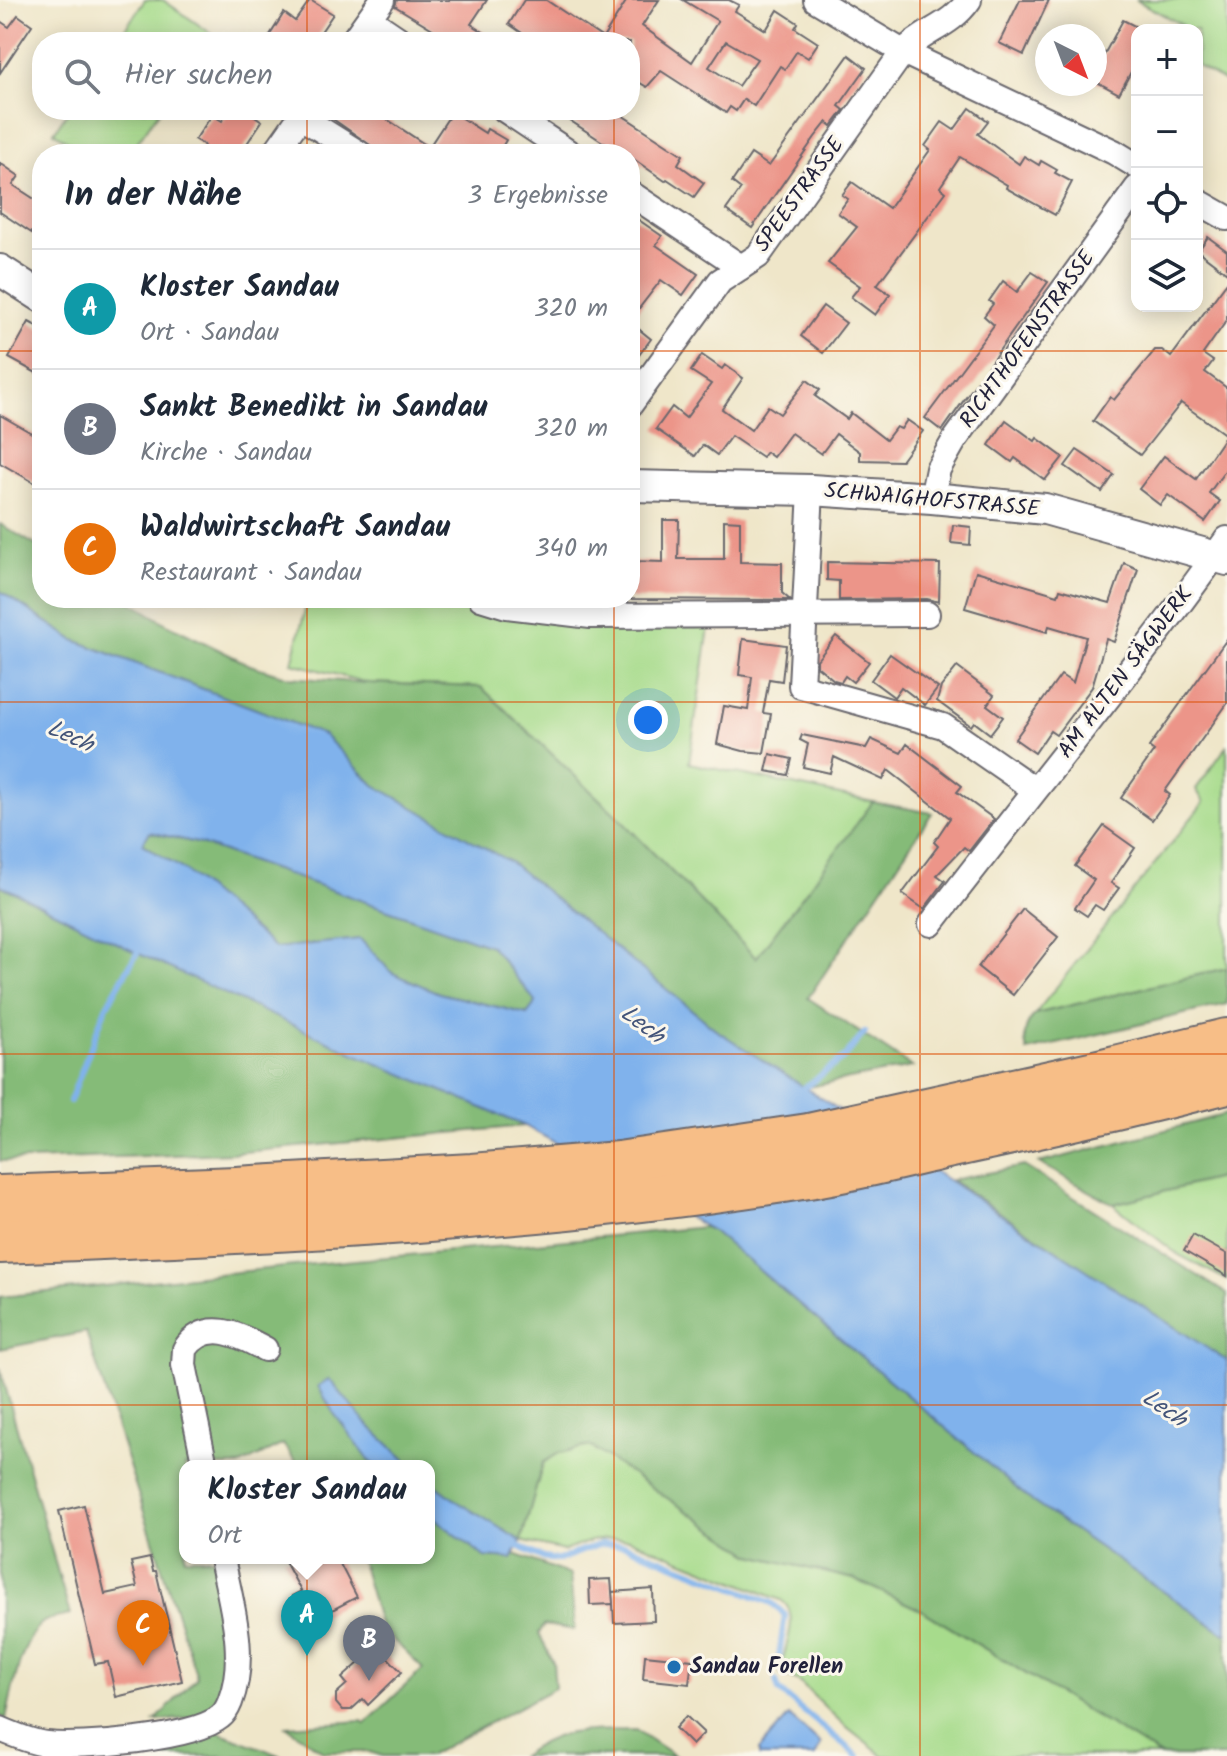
<!DOCTYPE html>
<html lang="de">
<head>
<meta charset="utf-8">
<style>
	:root { --surface:#fff; --page:#f2f2f3; --text:#1f2937; --muted:#747a83; --line:#e0e1e3; --accent:#db2777 }
	body { margin:0; font-family:Kalam,sans-serif; background:var(--page); color:var(--text) }
	.controls { position:absolute; right:24px; top:24px; display:grid; overflow:hidden; border-radius:16px; box-shadow:0 4px 20px #0003 }
	.controls button { width:72px; height:72px; display:grid; place-items:center; padding:0; border:0; border-bottom:2px solid var(--line); background:var(--surface); color:var(--text); font:40px sans-serif }
	.compass { position:absolute; left:1035px; top:24px; width:72px; height:72px; border-radius:50%; background:var(--surface); box-shadow:0 4px 20px #0003; rotate:138deg }
	.you { position:absolute; left:648px; top:720px; width:28px; height:28px; margin:-20px; border:6px solid #fff; border-radius:50%; background:#1a73e8; box-shadow:0 0 0 12px #1a73e833 }
	.badge { display:grid; place-items:center; width:52px; height:52px; border-radius:50%; background:var(--accent); color:#fff; font-size:26px; font-weight:700 }
	.pin { position:absolute; translate:-50% -66px; filter:drop-shadow(0 2px 4px #0008) }
	.pin::after { content:''; position:absolute; top:42px; width:28px; height:24px; background:inherit; clip-path:polygon(0 0,100% 0,50% 100%) }
	.popup { position:absolute; left:179px; top:1460px; width:256px; height:104px; box-sizing:border-box; display:grid; place-content:center; border-radius:16px; background:var(--surface); filter:drop-shadow(0 2px 6px #0005); font-size:26px; white-space:nowrap; color:var(--muted) }
	.popup b { font-size:30px; color:var(--text) }
	.popup::after { content:''; position:absolute; left:50%; top:100%; margin-left:-16px; border:16px solid transparent; border-top-color:var(--surface) }
	.list { margin:0; padding:0; list-style:none }
	h2 { display:flex; justify-content:space-between; align-items:center; height:104px; margin:0; padding:0 32px; font-size:34px }
	h2 small { font-size:26px; font-weight:400; color:var(--muted) }
	.list li { display:grid; grid-template-columns:52px 1fr auto; gap:24px; align-items:center; box-sizing:border-box; height:120px; padding:0 32px; border-top:2px solid var(--line) }
	.list b { display:block; font-size:30px; white-space:nowrap }
	.list p { margin:0; font-size:26px; white-space:nowrap; color:var(--muted) }
	.list em { font-size:26px; font-style:normal; color:var(--muted) }
	.icon { flex:none; width:44px; height:44px; fill:none; stroke:currentColor; stroke-width:2; stroke-linecap:round; stroke-linejoin:round }
	.map { position:relative; flex:none; width:1227px; height:1756px; overflow:hidden }
	.search { position:absolute; background:var(--surface); box-shadow:0 4px 20px #0003; left:32px; top:32px; width:608px; height:88px; display:flex; align-items:center; gap:20px; box-sizing:border-box; padding:0 28px; border-radius:32px; color:var(--muted); font-size:30px }
	.panel { position:absolute; background:var(--surface); box-shadow:0 4px 20px #0003; left:32px; top:144px; width:608px; height:464px; border-radius:32px }
	.map>svg:first-child { display:block }
</style>
</head>
<body>
<div class="map">
<svg width="1227" height="1756" viewBox="0 0 1227 1756">
	<rect width="100%" height="100%" fill="#fbf7ec"/>
	<filter id="ink" filterUnits="userSpaceOnUse"><feTurbulence type="fractalNoise" baseFrequency=".0125" numOctaves="2"/><feDisplacementMap in="SourceGraphic" scale="16" xChannelSelector="R" yChannelSelector="G"/><feConvolveMatrix kernelMatrix="1 2 1 2 8 2 1 2 1" color-interpolation-filters="sRGB"/></filter>
	<filter id="wash" filterUnits="userSpaceOnUse"><feTurbulence type="fractalNoise" baseFrequency=".006" numOctaves="4" result="noise"/><feDisplacementMap in="SourceGraphic" scale="32" xChannelSelector="R" yChannelSelector="G"/><feGaussianBlur stdDeviation="1.8" result="paint"/><feColorMatrix in="noise" values="0 0 0 0 0 0 0 0 0 0 0 0 0 0 0 0 0 1.4 0 .05"/><feComposite in="paint" operator="in"/></filter>
	<g filter="url(#wash)">
		<rect width="100%" height="100%" fill="#efe6c9"/>
		<g fill="#a7db8c" stroke="#647e64" stroke-width="2">
			<polygon points="145,0 163,0 212,34 206,42 116,42"/>
			<polygon points="1136,0 1227,0 1227,83 1197,66 1197,30 1181,30 1182,25"/>
			<polygon points="69,110 160,110 129,154 86,154 54,132"/>
			<polygon points="308,598 422,598 452,609 591,624 709,628 689,763 873,802 756,958 615,814 481,687 368,683 292,663"/>
			<polygon points="1227,746 1227,968 1035,1014 1204,802 1196,789"/>
			<polygon points="1227,1176 1227,1280 1177,1254 1113,1204"/>
			<path d="M590,1446L752,1555L854,1579L923,1611L1161,1756H884L842,1723L799,1682L780,1673C782,1652 803,1614 781,1600L629,1539H607L590,1541L564,1551L521,1541L543,1463L559,1453Z"/>
		</g>
		<g fill="#85bb78" stroke="#546e5a" stroke-width="2">
			<polygon points="0,524 42,549 42,598 124,598 169,625 250,665 289,677 368,683 481,687 615,814 756,958 873,802 932,813 808,998 912,1067 803,1088 719,1032 510,862 374,785 324,735 74,640 0,591"/>
			<polygon points="149,832 201,844 491,946 537,1002 527,1014 439,993 392,973 360,939 275,948 184,870 141,843"/>
			<path d="M0,885C172,971 347,1051 525,1126L233,1153L0,1161Z"/>
			<path d="M1227,968V1004L1027,1051C1023,1035 1024,1027 1035,1014Z"/>
			<polygon points="1227,1114 1227,1176 1113,1204 1039,1163"/>
			<polygon points="1024,1166 1227,1294 1227,1361 1150,1313 951,1180"/>
			<polygon points="704,1227 713,1231 1033,1502 1227,1635 1227,1756 1161,1756 923,1611 854,1579 752,1555 590,1446 559,1453 543,1463 521,1541 458,1502 429,1480 429,1466 412,1466 368,1425 319,1386 333,1412 376,1466 298,1466 283,1444 239,1466 185,1466 185,1558 214,1558 230,1629 228,1685 208,1717 155,1721 197,1677 86,1332 0,1349 0,1297 314,1264"/>
			<path d="M0,1368L70,1615C62,1617 52,1618 45,1621C21,1635 12,1694 6,1719L0,1716Z"/>
			<polygon points="429,1514 485,1557 512,1559 515,1554 570,1575 575,1630 544,1625 539,1633 553,1663 555,1688 428,1756 383,1756 369,1752 324,1752 286,1726 362,1721 365,1724 423,1669 380,1627 360,1558 429,1558"/>
			<path d="M636,1730L675,1756H521C562,1726 588,1731 636,1730Z"/>
			<path d="M216,1731L282,1756H69C95,1753 119,1755 145,1753C168,1751 194,1740 216,1731Z"/>
		</g>
		<g fill="#80b2ec" stroke="#516a94" stroke-width="2" fill-rule="evenodd">
			<path d="M0,591L74,640L324,735L374,785L510,862L719,1032L1227,1361V1635L1033,1502L713,1231L525,1126L364,1058L137,953L0,885ZM150,832L201,844L491,946L536,1002L527,1014L439,993L392,973L360,939L275,948L184,870L142,844Z"/>
			<polygon points="329,1379 368,1425 412,1466 376,1466 369,1460 333,1412 318,1386"/>
			<polygon points="429,1480 458,1502 521,1541 512,1559 485,1557 429,1514"/>
			<polygon points="789,1716 821,1744 815,1756 759,1756 759,1750"/>
		</g>
		<g fill="none" stroke-linecap="round" stroke-linejoin="round">
			<g stroke="#80b2ec" stroke-width="6">
				<polyline points="800,1091 845,1057 865,1032"/>
				<polyline points="70,1101 106,1007 137,953"/>
				<polyline points="512,1543 543,1558 558,1560 601,1544 625,1545 772,1603 785,1615 778,1663"/>
				<polyline points="776,1681 779,1691 858,1756"/>
			</g>
		</g>
		<g id="blocks">
			<g fill="#ec9589" fill-rule="evenodd">
				<polygon points="310,0 333,14 314,42 282,42 270,35 284,13 295,21"/>
				<polygon points="397,0 487,0 471,24 499,42 454,42 395,6"/>
				<path d="M524,0H546L603,38L627,0H659L642,26L692,62L718,21L683,0H729L739,5L735,11L766,30L778,10L798,23L795,28L818,43L808,58L797,51L785,69L780,66L754,106L744,99L736,111L730,107L726,113L661,71L647,87L630,77V42H535L509,24ZM726,41L757,59L738,86L709,67Z"/>
				<polygon points="1020,0 1049,0 1024,55 999,43"/>
				<polygon points="18,15 32,25 0,73 0,21 9,27"/>
				<polygon points="1123,20 1137,27 1137,61 1119,94 1095,81 1095,71"/>
				<polygon points="849,55 866,68 839,106 844,110 832,126 827,122 815,137 752,228 726,210 741,189 732,182 751,154 769,166"/>
				<polygon points="970,108 988,121 978,134 994,146 1019,164 1024,156 1039,165 1041,161 1057,170 1055,173 1072,182 1055,215 1006,188 1007,185 960,157 940,187 946,192 877,285 890,294 875,315 851,297 860,286 828,263 857,227 838,213 848,199 842,195 852,182 889,208 930,150 925,146 942,122 954,130"/>
				<polygon points="229,110 246,110 262,121 240,154 198,154 204,145 195,140 212,115 222,121"/>
				<polygon points="320,110 373,110 429,147 452,112 485,133 487,129 506,140 498,154 383,154"/>
				<polygon points="554,110 614,110 683,155 678,164 704,183 694,197 667,179 665,181 632,158 630,160 630,154 621,154"/>
				<polygon points="0,163 19,176 13,185 42,204 42,240 0,212"/>
				<polygon points="630,214 662,236 656,245 698,274 683,295 661,280 630,320"/>
				<polygon points="1208,237 1227,251 1227,273 1198,251"/>
				<polygon points="1032,272 1048,282 942,431 925,418 994,325 984,316 993,304 989,301 1003,281 1017,292"/>
				<polygon points="1227,282 1227,320 1203,354 1213,361 1205,372 1227,388 1227,468 1209,493 1220,501 1205,522 1168,495 1160,505 1139,489 1164,456 1196,479 1226,435 1181,403 1140,455 1093,421 1110,397 1114,400 1155,350 1162,350 1171,357"/>
				<polygon points="823,306 846,323 823,353 801,336"/>
				<polygon points="29,322 42,329 42,376 9,358"/>
				<polygon points="630,322 651,339 630,367"/>
				<polygon points="702,355 722,369 725,365 743,378 722,409 751,430 768,406 780,414 807,380 820,390 815,396 847,419 851,413 886,440 896,427 901,429 907,420 923,431 901,461 860,460 860,452 836,434 821,454 791,433 773,457 766,452 762,457 731,436 717,455 703,445 695,456 656,429 672,407 686,418 711,384 691,371"/>
				<polygon points="0,415 42,439 42,487 0,463"/>
				<polygon points="1006,420 1035,441 1037,438 1063,457 1045,480 1015,458 1012,462 989,445"/>
				<polygon points="1077,450 1114,475 1102,492 1065,466"/>
				<polygon points="663,520 679,520 678,559 724,559 724,520 740,521 740,562 782,563 782,593 790,600 630,599 630,561 663,562"/>
				<polygon points="953,525 971,527 970,545 951,543"/>
				<polygon points="827,562 940,564 939,602 927,599 839,600 839,581 827,580"/>
				<polygon points="1124,563 1138,569 1114,642 1106,639 1092,687 1056,735 1050,731 1035,753 1015,739 1061,675 1073,683 1086,637 1049,626 1047,632 965,608 976,571 1058,595 1060,589 1110,603"/>
				<polygon points="836,636 869,662 853,682 845,676 841,682 834,680 817,666 817,660"/>
				<polygon points="743,639 786,645 782,681 769,679 763,713 771,714 764,753 743,751 717,744 724,706 748,710 752,677 739,675"/>
				<polygon points="1227,639 1227,704 1165,791 1170,795 1152,820 1121,798 1154,751 1149,747"/>
				<polygon points="890,654 938,688 925,705 901,687 894,697 871,680"/>
				<polygon points="957,667 994,695 987,705 1003,717 990,734 974,722 971,726 937,701 941,687"/>
				<polygon points="802,735 866,748 871,739 901,753 907,744 962,786 957,792 994,819 969,851 964,847 937,875 945,881 924,909 902,894 938,846 934,842 950,818 888,770 883,780 834,757 830,773 803,767 808,744 800,740"/>
				<polygon points="770,754 792,759 788,775 766,771"/>
				<polygon points="1104,826 1135,848 1111,883 1119,888 1103,910 1095,905 1087,916 1075,908 1094,880 1075,866"/>
				<polygon points="1023,909 1058,937 1013,995 978,967"/>
				<polygon points="1193,1235 1227,1254 1227,1276 1184,1251"/>
				<polygon points="84,1505 105,1594 137,1587 131,1562 150,1558 153,1571 156,1571 182,1681 116,1697 108,1662 95,1664 59,1511"/>
				<polygon points="283,1558 337,1558 357,1597 315,1619 308,1607 300,1611 292,1596 301,1591"/>
				<polygon points="611,1579 613,1603 612,1592 653,1589 654,1621 614,1623 613,1604 590,1605 589,1580"/>
				<polygon points="377,1647 402,1672 368,1705 363,1699 351,1710 342,1710 336,1703 336,1694 347,1684 342,1678"/>
				<polygon points="645,1655 692,1660 689,1684 643,1679"/>
				<polygon points="686,1716 704,1733 692,1745 675,1728"/>
			</g>
		</g>
	</g>
	<g filter="url(#ink)">
		<use href="#blocks" fill-opacity="0" stroke="#6a676d" stroke-width="2"/>
		<g fill="none" stroke-linecap="round" stroke-linejoin="round">
			<defs>
				<g id="minor">
					<polyline points="816,0 903,52 1114,152 1137,166"/>
					<polyline points="369,19 403,42"/>
					<polyline points="352,42 382,0"/>
					<polyline points="505,110 571,154"/>
					<polyline points="301,117 360,154"/>
					<polyline points="274,154 305,110"/>
					<polyline points="630,193 741,267"/>
					<polyline points="1197,201 1227,218"/>
					<path d="M630,405L720,281L758,256L903,52C925,30 951,26 969,0"/>
					<polyline points="811,490 801,686 943,726 1034,789"/>
					<polyline points="932,498 938,469 954,441 1137,188"/>
					<polyline points="481,598 507,606 591,616 927,614"/>
					<path d="M931,924C1029,796 1133,671 1227,539"/>
					<path d="M205,1466L184,1365L185,1349C206,1318 238,1334 265,1349"/>
					<path d="M0,1729C15,1735 30,1742 46,1744C81,1748 193,1739 220,1717C224,1714 228,1707 230,1702C248,1655 231,1605 222,1558"/>
				</g>
				<g id="tertiary">
					<polyline points="0,270 42,297"/>
					<polyline points="630,486 811,490 932,498 1045,509 1227,560"/>
				</g>
				<g id="motorway">
					<polyline points="0,1198 236,1189 472,1176 619,1164 809,1136 1091,1074 1227,1041"/>
					<path d="M0,1241C272,1231 545,1219 814,1175C856,1168 899,1157 942,1147C1037,1127 1132,1105 1227,1081"/>
				</g>
			</defs>
			<use href="#minor" stroke="#6a676d" stroke-width="28"/>
			<use href="#tertiary" stroke="#6a676d" stroke-width="34"/>
			<use href="#motorway" stroke="#6a676d" stroke-width="48"/>
			<use href="#minor" stroke="#fff" stroke-width="24"/>
			<use href="#tertiary" stroke="#fff" stroke-width="30"/>
			<use href="#motorway" stroke="#f7be87" stroke-width="44"/>
		</g>
	</g>
	<path fill="none" stroke="#de560e" stroke-width="2" stroke-opacity="0.55" d="M307,0V42M614,0V42M920,0V1756M307,110V154M614,110V154M0,351H42M630,351H1227M307,598V1756M614,598V1756M0,702H1227M0,1054H1227M0,1405H1227"/>
	<circle fill="#1f6fb2" stroke="#fbf7ec" stroke-width="3" cx="674" cy="1667" r="8"/>
	<g text-anchor="middle" dominant-baseline="central" stroke-width="6" stroke-linejoin="round" paint-order="stroke">
		<g font-size="22" fill="#22223b" stroke="#fbf7ec">
			<text transform="translate(800 195) rotate(-54)">SPEESTRASSE</text>
			<text transform="translate(1028 340) rotate(-54)">RICHTHOFENSTRASSE</text>
			<text transform="translate(932 501) rotate(5)">SCHWAIGHOFSTRASSE</text>
			<text transform="translate(1126 673) rotate(-53)">AM ALTEN SÄGWERK</text>
		</g>
		<g font-size="22" font-weight="bold" fill="#22223b" stroke="#fbf7ec" text-anchor="start">
			<text x="690" y="1667">Sandau Forellen</text>
		</g>
		<g font-size="24" font-style="italic" fill="#435479" stroke="#fbf7ec">
			<text transform="translate(70 737) rotate(24)">Lech</text>
			<text transform="translate(642 1025) rotate(37)">Lech</text>
			<text transform="translate(1164 1409) rotate(35)">Lech</text>
		</g>
	</g>
</svg>
<div class="controls">
<button>+</button>
<button>−</button>
<button><svg class="icon" aria-label="locate" viewBox="0 0 24 24"><circle cx="12" cy="12" r="6"/><path d="M12 2v4M12 18v4M2 12h4M18 12h4"/></svg></button>
<button><svg class="icon" aria-label="layers" viewBox="0 0 24 24"><path d="M12 4l9 5-9 5-9-5zM3 14l9 5 9-5"/></svg></button>
</div>
<svg class="compass" viewBox="-18 -18 36 36"><path d="M0-13l5 13h-10z" fill="#e53935"/><path d="M0 13l5-13h-10z" fill="#747a83"/></svg>
<div class="you"></div>
<div class="pin badge" style="left:307px;top:1656px;background:#0f9aa8">A</div>
<div class="popup"><b>Kloster Sandau</b>Ort</div>
<div class="pin badge" style="left:369px;top:1681px;background:#6b7280">B</div>
<div class="pin badge" style="left:143px;top:1666px;background:#e8710a">C</div>
<div class="search"><svg class="icon" aria-label="search" viewBox="0 0 24 24"><circle cx="10" cy="10" r="6"/><path d="M15 15l6 6"/></svg>Hier suchen</div>
<section class="panel">
<h2>In der Nähe<small>3 Ergebnisse</small></h2>
<ul class="list">
<li><span class="badge" style="background:#0f9aa8">A</span><div><b>Kloster Sandau</b><p>Ort · Sandau</p></div><em>320 m</em></li>
<li><span class="badge" style="background:#6b7280">B</span><div><b>Sankt Benedikt in Sandau</b><p>Kirche · Sandau</p></div><em>320 m</em></li>
<li><span class="badge" style="background:#e8710a">C</span><div><b>Waldwirtschaft Sandau</b><p>Restaurant · Sandau</p></div><em>340 m</em></li>
</ul>
</section>
</div>
</body>
</html>
